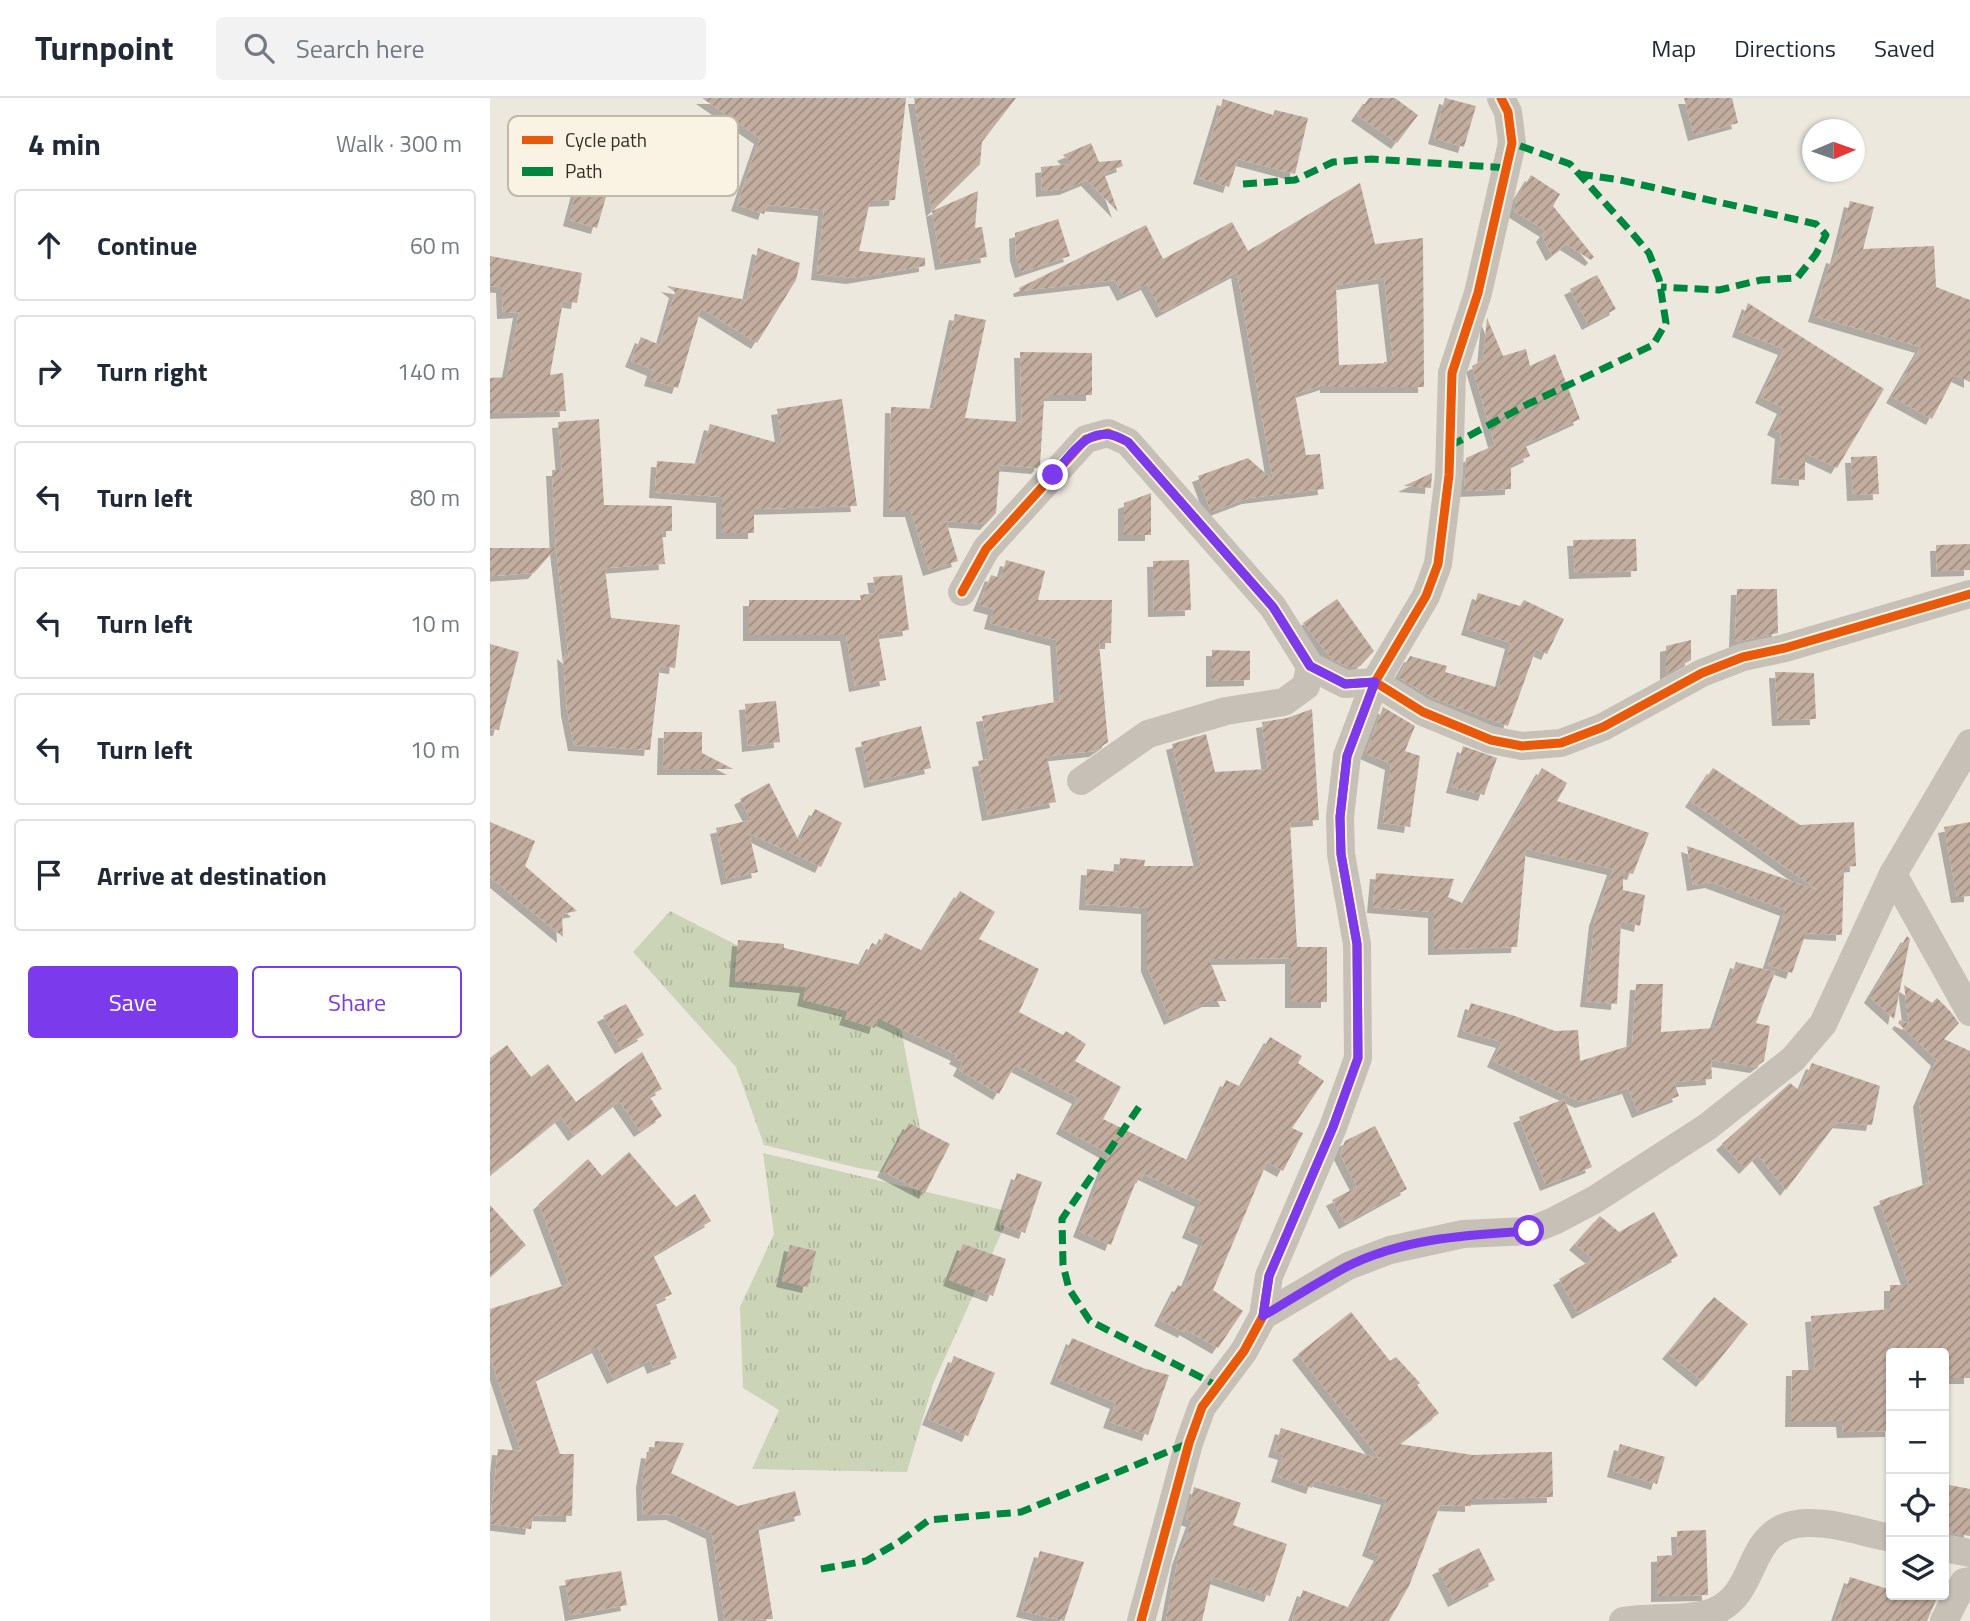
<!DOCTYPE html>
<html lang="en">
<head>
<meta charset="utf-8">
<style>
	:root { --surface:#fff; --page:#f2f2f3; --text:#1f2937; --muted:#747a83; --line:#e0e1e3; --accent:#7c3aed }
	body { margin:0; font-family:"Titillium Web",sans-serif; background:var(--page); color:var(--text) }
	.controls { position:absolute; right:21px; bottom:21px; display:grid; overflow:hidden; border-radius:7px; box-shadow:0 2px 5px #0004 }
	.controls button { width:63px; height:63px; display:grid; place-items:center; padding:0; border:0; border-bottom:2px solid var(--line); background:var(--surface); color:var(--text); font:35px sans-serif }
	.compass { position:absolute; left:1312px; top:21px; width:63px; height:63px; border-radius:50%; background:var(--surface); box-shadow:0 2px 5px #0004; rotate:88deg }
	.stop { position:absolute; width:21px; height:21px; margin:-16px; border:5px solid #7c3aed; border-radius:50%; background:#fff }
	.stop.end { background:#7c3aed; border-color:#fff; box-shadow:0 2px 7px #0008 }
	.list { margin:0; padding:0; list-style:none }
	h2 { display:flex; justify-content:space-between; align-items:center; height:91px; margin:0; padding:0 28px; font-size:30px }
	h2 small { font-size:23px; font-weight:400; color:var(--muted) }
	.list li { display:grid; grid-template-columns:46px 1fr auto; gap:21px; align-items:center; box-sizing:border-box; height:112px; margin:0 14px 14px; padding:0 14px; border:2px solid var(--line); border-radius:7px }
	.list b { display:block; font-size:26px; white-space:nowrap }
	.list em { font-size:23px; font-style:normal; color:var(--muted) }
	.actions { display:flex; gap:14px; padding:21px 28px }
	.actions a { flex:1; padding:16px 0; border:2px solid var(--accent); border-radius:7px; text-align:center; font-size:24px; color:var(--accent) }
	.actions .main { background:var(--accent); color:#fff }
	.icon { flex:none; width:38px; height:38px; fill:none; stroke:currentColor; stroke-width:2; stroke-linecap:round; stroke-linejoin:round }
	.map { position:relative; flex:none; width:1480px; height:1523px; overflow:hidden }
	header { display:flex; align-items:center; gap:42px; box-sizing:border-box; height:98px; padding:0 35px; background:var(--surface); border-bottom:2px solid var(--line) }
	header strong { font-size:33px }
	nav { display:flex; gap:38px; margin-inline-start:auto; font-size:24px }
	.search { width:490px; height:63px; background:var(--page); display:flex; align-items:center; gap:18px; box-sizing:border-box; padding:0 24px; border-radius:7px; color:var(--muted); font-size:26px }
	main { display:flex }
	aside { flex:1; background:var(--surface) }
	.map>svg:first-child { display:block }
</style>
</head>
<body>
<header>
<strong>Turnpoint</strong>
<div class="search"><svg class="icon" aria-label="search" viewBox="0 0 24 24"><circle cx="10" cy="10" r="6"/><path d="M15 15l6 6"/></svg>Search here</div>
<nav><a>Map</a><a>Directions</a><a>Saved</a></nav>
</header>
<main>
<aside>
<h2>4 min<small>Walk · 300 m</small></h2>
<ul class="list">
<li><svg class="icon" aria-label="ahead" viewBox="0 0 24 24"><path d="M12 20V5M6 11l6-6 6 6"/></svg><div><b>Continue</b></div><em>60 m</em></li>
<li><svg class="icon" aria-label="right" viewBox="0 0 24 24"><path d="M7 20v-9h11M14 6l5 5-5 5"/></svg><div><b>Turn right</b></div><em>140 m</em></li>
<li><svg class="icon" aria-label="left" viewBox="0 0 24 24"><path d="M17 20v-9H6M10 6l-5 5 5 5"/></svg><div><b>Turn left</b></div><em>80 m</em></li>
<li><svg class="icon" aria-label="left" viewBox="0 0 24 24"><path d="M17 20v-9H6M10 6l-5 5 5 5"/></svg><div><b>Turn left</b></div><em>10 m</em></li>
<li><svg class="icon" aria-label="left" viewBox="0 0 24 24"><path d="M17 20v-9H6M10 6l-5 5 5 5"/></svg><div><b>Turn left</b></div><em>10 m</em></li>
<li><svg class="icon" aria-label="arrive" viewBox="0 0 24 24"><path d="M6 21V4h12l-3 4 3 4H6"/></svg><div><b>Arrive at destination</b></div></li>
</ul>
<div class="actions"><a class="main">Save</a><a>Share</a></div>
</aside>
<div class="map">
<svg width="1480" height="1523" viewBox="0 0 1480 1523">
	<defs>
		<pattern id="park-tufts" width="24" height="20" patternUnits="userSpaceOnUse" patternTransform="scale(1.75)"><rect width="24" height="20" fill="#cbd4b7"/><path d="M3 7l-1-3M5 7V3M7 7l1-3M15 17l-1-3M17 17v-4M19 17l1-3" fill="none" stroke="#afb69d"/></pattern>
		<pattern id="building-hatch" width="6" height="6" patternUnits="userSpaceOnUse" patternTransform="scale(1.75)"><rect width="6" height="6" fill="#c2ad9e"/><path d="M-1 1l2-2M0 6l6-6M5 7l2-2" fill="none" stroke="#9e8d81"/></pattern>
		<filter id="shadow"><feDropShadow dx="-6" dy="6" stdDeviation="0" flood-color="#0004"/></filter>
	</defs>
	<rect width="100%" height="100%" fill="#ede8de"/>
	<g fill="url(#park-tufts)">
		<polygon points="180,813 411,931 440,1082 368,1070 274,1047 246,969 143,854"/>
		<polygon points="273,1055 521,1114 443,1286 417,1374 262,1371 289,1312 253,1290 250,1209 284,1136"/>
	</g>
	<g fill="url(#building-hatch)" fill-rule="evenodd" filter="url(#shadow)">
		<polygon points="212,0 416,0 405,102 380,103 369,153 435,160 435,168 362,180 327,176 334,112 277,107 274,116 247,107 270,40"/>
		<polygon points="424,0 526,0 492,44 490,66 442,113"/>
		<polygon points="879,0 905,0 928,17 907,45 867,17"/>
		<polygon points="955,0 986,8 974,49 944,40"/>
		<polygon points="1194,0 1242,0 1248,25 1204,37"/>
		<polygon points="733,1 783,17 785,12 818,20 805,76 748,61 739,89 709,80"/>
		<polygon points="601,45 609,64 631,62 633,68 614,75 628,114 597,82 575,91 552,93 551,69 582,66 573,57"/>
		<polygon points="1041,77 1070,96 1063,108 1104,159 1101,162 1076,146 1062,157 1052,138 1056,133 1024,113 1026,101"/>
		<polygon points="89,84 118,92 107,130 79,122"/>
		<path d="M870,85L885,146L933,140L934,289H836V286L805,296L816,357L830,356L834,391L758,400L721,414L708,378L758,360L783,382L747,174L672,214L657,186L633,197L625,182L530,193L529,190L656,127L673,161L742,124L758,153ZM894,180L903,258H900V265L849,267L846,187Z"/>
		<polygon points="488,93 485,130 492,129 497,159 451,166 442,113"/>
		<polygon points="1360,103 1384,109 1373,151 1444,148 1446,189 1480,202 1480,284 1465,277 1442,321 1402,299 1431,249 1324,218 1342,159 1346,160"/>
		<polygon points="568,121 580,158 531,174 526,157 525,135"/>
		<polygon points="268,150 310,165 306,182 267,245 211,210 188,290 160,282 163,272 141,263 151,239 170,247 185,194 177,188 257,202"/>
		<polygon points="0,158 92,175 87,205 73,203 60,277 73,275 76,313 0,315 0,280 17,279 29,214 13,215 12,189 0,188"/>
		<polygon points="1107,177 1126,211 1098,226 1080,191"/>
		<polygon points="1258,205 1394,291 1347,370 1315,355 1315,382 1287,380 1291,335 1283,331 1293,310 1271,299 1294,251 1248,233"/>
		<polygon points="465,216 496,222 475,320 532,324 530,254 602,255 602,297 559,297 559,301 554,301 550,367 547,370 510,367 506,415 496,426 456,423 468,463 439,472 421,413 399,413 401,309 444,311"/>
		<polygon points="997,220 1013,258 1036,251 1040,268 1065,256 1090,321 1035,346 1040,358 1021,367 1021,391 974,393 976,360 1005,347 982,268 993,262"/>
		<polygon points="352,301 367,408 264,411 264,435 232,435 232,399 165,394 167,363 209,366 220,326 292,346 287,311"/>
		<polygon points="109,321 114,407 182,408 182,433 172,433 175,466 115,470 121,520 190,527 185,570 170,568 160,652 84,647 77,612 73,555 79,560 66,450 44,475 0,478 0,450 66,450 62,372 72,372 68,324"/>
		<polygon points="1387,358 1389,396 1363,397 1361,359"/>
		<polygon points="942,375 941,390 914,388"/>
		<polygon points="661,395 661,437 634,437 634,405"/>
		<polygon points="1146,441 1147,473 1085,475 1083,442"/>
		<polygon points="1480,446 1480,472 1447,473 1446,447"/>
		<polygon points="516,462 555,473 548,502 622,502 621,545 609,545 618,644 605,653 557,658 566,704 498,717 488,663 500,661 492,618 570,603 566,542 500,525 504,511 489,507 501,477 511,480"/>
		<polygon points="699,462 701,512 664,513 663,463"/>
		<polygon points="412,477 419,532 388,536 396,582 365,588 356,537 259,537 259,502 371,502 370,497 386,495 383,479"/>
		<polygon points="1247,491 1287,491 1288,535 1245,544"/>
		<polygon points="988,495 1030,508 1034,502 1074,521 1057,556 1046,551 1018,628 941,599 908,579 920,558 957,568 955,574 1009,590 1021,545 977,531"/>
		<polygon points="847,501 884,553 870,568 858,569 842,561 813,525"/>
		<polygon points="1201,542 1201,562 1176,576 1176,548"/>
		<polygon points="0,546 29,554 9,632 0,631"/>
		<polygon points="722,552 760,553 760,582 722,583"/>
		<polygon points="1285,574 1324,575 1326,621 1288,622"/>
		<polygon points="286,603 290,644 258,648 255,606"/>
		<polygon points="893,609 925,628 915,653 930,658 920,729 893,725 901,666 876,655"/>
		<polygon points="822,611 829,722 800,724 807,849 837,849 837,904 801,904 801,860 719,861 736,903 718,903 680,921 657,868 657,810 595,806 597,771 629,774 630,760 655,762 654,768 711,768 682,646 716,636 725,674 778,671 772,624 797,620"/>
		<polygon points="431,628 441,670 380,684 371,644"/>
		<polygon points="174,634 212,634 212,655 243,671 173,671"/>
		<polygon points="973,648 1007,660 994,697 962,689"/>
		<polygon points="1052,670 1077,685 1067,703 1159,735 1143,776 1133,774 1133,792 1155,797 1150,828 1131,823 1127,906 1096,903 1105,822 1123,771 1036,751 1027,849 944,851 944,814 883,809 886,775 964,781 958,799 974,806"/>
		<polygon points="1223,670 1310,727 1364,724 1366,768 1354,769 1352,837 1316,835 1302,875 1278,867 1296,812 1221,784 1203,787 1197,748 1328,792 1201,703"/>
		<polygon points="279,685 309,743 325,711 352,725 331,769 259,735 268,774 237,781 226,730 261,722 250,701"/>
		<polygon points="0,724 45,743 35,768 87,813 72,816 73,839 0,779"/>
		<polygon points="1480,724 1480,798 1467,799 1454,729"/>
		<polygon points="470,793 505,814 489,841 549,871 529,914 573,937 576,933 596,946 585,963 631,989 613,1021 699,1063 736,982 751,989 780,939 812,958 808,965 834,983 802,1030 813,1035 793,1073 777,1064 723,1192 753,1213 728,1250 695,1231 694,1234 670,1222 688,1187 694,1190 714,1141 698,1134 711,1103 654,1076 652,1080 648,1078 621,1147 589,1133 619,1056 572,1030 588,1000 525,967 509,996 469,972 473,964 465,960 467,957 388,920 385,930 355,921 358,913 313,902 316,889 245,883 248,842 294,846 294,850 371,867 382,845 389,848 395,835 433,853"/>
		<polygon points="1417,838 1420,841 1404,921 1380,899"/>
		<polygon points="1246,864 1285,874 1266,925 1280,928 1274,963 1266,969 1221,962 1222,981 1184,984 1189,998 1148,1014 1138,990 1091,1004 1003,963 1012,944 973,933 981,905 1025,918 1065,933 1088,932 1090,963 1142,947 1146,886 1173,886 1171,934 1224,930"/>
		<polygon points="1414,887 1442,905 1447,900 1460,913 1469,925 1454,941 1480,953 1480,1280 1454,1280 1454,1255 1399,1255 1401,1333 1353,1334 1352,1323 1301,1323 1302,1272 1325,1272 1321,1218 1400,1211 1400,1187 1419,1187 1389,1103 1439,1085 1429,1003 1447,962 1408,925 1410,922 1419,926"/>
		<polygon points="136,906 154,937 131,950 113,918"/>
		<polygon points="17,947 41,979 58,966 86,1004 152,954 172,991 159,998 172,1018 150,1033 129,1003 84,1037 71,1019 0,1077 0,960"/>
		<polygon points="1322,965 1390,988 1382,1027 1347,1024 1296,1092 1268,1057 1255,1070 1232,1046 1300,985 1310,993"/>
		<polygon points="1074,1001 1102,1069 1056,1087 1029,1019"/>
		<polygon points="419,1025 460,1046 435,1095 393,1073"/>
		<polygon points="885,1028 917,1091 855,1125 842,1102 867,1089 850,1056 855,1043"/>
		<polygon points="139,1054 186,1109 205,1096 221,1123 163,1157 182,1196 165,1204 187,1260 163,1270 160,1262 123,1280 108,1249 45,1281 70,1356 84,1356 82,1418 43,1417 41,1431 0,1426 8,1351 31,1353 0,1258 0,1211 79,1186 49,1106 98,1061 112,1078"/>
		<polygon points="527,1075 552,1084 535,1135 510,1126"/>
		<polygon points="0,1107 36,1147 0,1179"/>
		<polygon points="1164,1114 1188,1158 1088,1215 1069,1181 1103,1161 1085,1146 1110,1118 1129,1134"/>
		<polygon points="473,1146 516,1161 503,1198 459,1182"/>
		<polygon points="300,1147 326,1153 318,1189 292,1183"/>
		<polygon points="1224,1199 1258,1226 1212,1283 1178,1255"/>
		<polygon points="861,1214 900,1263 906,1259 930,1285 927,1287 949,1315 909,1346 983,1357 1062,1354 1063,1399 981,1401 981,1408 950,1407 919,1488 899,1523 802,1523 813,1492 860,1510 890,1457 878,1452 897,1401 825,1382 822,1390 787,1378 794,1356 784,1353 791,1330 890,1361 808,1256"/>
		<polygon points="582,1240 653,1270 679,1277 658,1337 619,1324 626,1305 566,1280"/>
		<polygon points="464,1258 505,1275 478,1338 438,1321"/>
		<polygon points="165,1343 194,1345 181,1375 248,1408 305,1393 311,1417 268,1428 283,1521 235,1523 222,1435 182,1416 153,1417 152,1384 157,1354 164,1355"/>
		<polygon points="1130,1346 1175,1359 1167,1386 1123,1373"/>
		<polygon points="1454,1386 1480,1391 1480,1438 1454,1434"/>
		<polygon points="704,1389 751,1405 743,1427 797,1446 780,1498 722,1479 712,1523 676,1523 688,1461 702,1423 696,1421"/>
		<polygon points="1216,1432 1218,1497 1167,1498 1167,1458 1188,1457 1187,1433"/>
		<polygon points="989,1450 1005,1482 964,1503 948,1471"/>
		<polygon points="550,1453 594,1464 574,1523 532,1513"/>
		<polygon points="131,1473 137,1507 81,1517 75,1482"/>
		<polygon points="1360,1479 1401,1492 1401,1497 1421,1497 1446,1502 1437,1523 1345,1523"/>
	</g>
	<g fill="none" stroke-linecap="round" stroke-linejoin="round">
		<g stroke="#c6c0b7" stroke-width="28">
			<polyline points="472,494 496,451 596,341 618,335 638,344 783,509 820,568 855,586 885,584 933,614 1001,642 1032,648 1071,645 1113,629 1212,575 1253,559 1295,550 1480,496"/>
			<polyline points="591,683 658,636 736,613 794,604 816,588 820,568"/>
			<polyline points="1403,776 1480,914"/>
			<polyline points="773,1218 858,1168 900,1152 973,1136 1039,1133 1064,1123 1104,1102 1217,1029 1303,961 1333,926 1403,776 1480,645"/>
			<polyline points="1454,1450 1480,1455"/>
			<polyline points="651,1523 699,1345 712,1309 754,1253 773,1218 779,1178 843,1029 868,960 867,846 851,756 850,719 857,658 885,584 936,498 948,466 959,377 962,275 988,195 1022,45 1018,14 1011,0"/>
			<path d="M1133,1523C1161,1518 1196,1523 1223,1514C1273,1494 1252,1427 1317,1425C1343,1424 1375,1435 1401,1440"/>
			<polyline points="1454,1523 1474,1484 1480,1483"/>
		</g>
		<g stroke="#00873e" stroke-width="7" stroke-dasharray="14 7" stroke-linecap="butt">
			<polyline points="1089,76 1130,82 1326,126 1336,137 1326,156 1307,180 1271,182 1229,192 1171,189"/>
			<polyline points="753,86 805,82 843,64 881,61 1019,70"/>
			<polyline points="960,348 1038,306 1163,247 1176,225 1169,181 1159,155 1143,136 1080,66 1022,45"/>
			<polyline points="649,1009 572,1121 573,1167 579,1191 600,1223 728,1288"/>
			<polyline points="331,1471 376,1463 409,1444 439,1422 531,1414 699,1345"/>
		</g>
		<defs>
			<g id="cycleway">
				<polyline points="472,494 496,451 596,341 618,335 638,344 783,509 820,568 855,586 885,584 933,614 1001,642 1032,648 1071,645 1113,629 1212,575 1253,559 1295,550 1480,496"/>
				<polyline points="651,1523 699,1345 712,1309 754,1253 773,1218 779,1178 843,1029 868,960 867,846 851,756 850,719 857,658 885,584 936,498 948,466 959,377 962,275 988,195 1022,45 1018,14 1011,0"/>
			</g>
		</defs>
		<use href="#cycleway" stroke="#faf3e4" stroke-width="13"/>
		<use href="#cycleway" stroke="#e8590c" stroke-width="9"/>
	</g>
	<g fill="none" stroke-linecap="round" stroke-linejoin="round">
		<path stroke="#7c3aed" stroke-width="9" d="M563,377C586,351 602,322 638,344L783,509L820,568L855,586L885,584L857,658L850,719L851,756L867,846L868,960L843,1029L779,1178L773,1218C800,1202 828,1184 856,1169C913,1140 977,1137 1039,1133"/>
	</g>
	<rect x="18" y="18" width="230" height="80" rx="10" fill="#faf3e4" stroke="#bfb8ab" stroke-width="2"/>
	<rect x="32" y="38" width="31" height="8" fill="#e8590c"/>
	<rect x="32" y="69" width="31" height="9" fill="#00873e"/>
	<g font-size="19" fill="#362d26">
		<text x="75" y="49">Cycle path</text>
		<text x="75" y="80">Path</text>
	</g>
</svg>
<div class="controls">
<button>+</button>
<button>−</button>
<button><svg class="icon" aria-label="locate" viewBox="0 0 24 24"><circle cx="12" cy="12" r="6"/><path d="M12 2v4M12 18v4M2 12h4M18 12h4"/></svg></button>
<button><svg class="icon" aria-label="layers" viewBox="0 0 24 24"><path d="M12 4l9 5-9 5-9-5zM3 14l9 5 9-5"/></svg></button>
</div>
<svg class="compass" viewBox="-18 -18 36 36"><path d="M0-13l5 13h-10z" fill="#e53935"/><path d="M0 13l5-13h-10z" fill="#747a83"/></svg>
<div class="stop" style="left:1039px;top:1133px"></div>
<div class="stop end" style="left:563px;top:377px"></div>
</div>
</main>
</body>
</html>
